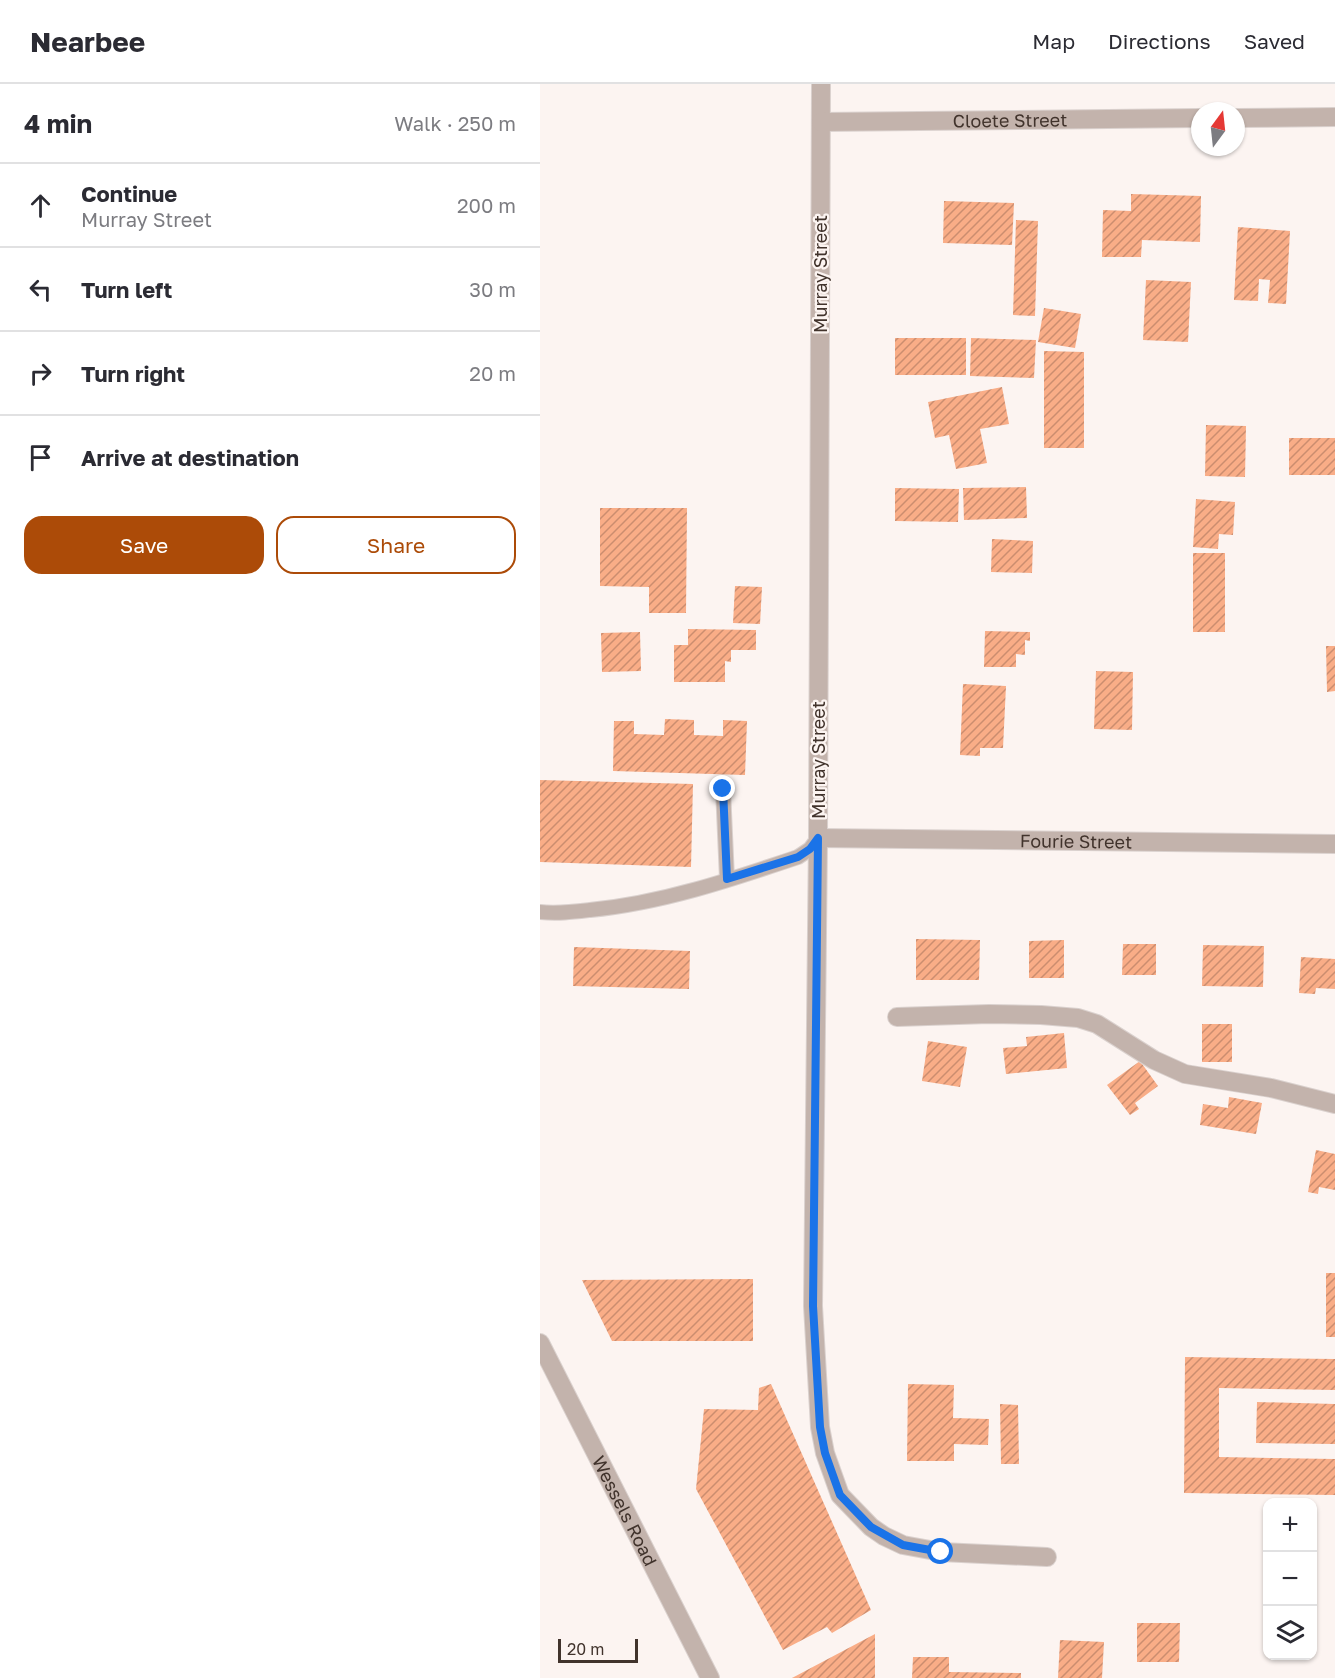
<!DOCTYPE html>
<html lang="en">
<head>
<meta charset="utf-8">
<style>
	:root { --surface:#fff; --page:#f2f2f3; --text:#2b2b33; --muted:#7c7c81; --line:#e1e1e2; --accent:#ac4b08 }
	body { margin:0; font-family:"Golos Text",sans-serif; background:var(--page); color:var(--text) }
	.controls { position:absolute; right:18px; bottom:18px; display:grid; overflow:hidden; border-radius:12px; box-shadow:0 2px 4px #0004 }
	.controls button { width:54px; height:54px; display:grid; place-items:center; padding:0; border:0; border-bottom:2px solid var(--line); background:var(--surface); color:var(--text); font:30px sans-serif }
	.compass { position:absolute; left:651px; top:18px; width:54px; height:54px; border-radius:50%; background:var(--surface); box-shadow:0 2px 4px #0004; rotate:15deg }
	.scale { position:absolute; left:18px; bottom:15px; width:80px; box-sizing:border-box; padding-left:6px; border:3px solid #41332c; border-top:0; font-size:16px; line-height:21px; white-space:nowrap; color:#41332c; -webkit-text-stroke:4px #fcf4f1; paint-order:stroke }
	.stop { position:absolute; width:18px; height:18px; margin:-14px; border:4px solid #1a73e8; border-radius:50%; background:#fff }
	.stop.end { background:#1a73e8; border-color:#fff; box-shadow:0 2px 6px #0008 }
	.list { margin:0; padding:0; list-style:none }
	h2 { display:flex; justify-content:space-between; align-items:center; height:78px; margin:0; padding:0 24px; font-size:26px }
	h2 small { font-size:20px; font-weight:400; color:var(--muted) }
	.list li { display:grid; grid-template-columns:39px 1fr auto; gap:18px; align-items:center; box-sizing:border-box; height:84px; padding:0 24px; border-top:2px solid var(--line) }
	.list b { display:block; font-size:22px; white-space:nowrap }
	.list p { margin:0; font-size:20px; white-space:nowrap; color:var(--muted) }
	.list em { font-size:20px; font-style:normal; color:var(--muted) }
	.actions { display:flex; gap:12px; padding:18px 24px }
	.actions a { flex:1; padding:14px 0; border:2px solid var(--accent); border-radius:18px; text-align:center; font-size:21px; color:var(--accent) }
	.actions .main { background:var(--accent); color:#fff }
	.icon { flex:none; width:33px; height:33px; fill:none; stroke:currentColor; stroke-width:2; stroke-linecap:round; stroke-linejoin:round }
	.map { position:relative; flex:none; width:795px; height:1594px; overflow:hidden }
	header { display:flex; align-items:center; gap:36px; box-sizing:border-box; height:84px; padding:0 30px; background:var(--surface); border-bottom:2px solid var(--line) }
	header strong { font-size:28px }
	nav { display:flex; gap:33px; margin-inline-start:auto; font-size:21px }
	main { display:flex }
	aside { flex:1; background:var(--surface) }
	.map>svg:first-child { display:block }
</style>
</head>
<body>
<header>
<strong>Nearbee</strong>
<nav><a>Map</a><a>Directions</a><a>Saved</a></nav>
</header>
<main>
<aside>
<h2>4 min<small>Walk · 250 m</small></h2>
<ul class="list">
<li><svg class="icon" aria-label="ahead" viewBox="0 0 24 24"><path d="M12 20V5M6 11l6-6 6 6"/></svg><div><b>Continue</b><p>Murray Street</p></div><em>200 m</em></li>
<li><svg class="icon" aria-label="left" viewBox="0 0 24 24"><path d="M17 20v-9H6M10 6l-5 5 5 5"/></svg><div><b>Turn left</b></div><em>30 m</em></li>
<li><svg class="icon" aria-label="right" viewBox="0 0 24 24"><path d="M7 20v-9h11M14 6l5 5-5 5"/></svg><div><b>Turn right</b></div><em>20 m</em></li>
<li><svg class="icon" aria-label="arrive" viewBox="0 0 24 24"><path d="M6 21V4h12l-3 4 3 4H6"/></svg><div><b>Arrive at destination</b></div></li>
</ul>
<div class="actions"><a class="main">Save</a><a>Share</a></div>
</aside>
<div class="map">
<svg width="795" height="1594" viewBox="0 0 795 1594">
	<defs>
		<pattern id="building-hatch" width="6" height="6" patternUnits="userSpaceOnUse" patternTransform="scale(1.5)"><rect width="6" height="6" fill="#f9ad87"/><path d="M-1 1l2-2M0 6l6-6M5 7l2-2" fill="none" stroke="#cb8d6f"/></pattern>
	</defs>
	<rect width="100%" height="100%" fill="#fcf4f1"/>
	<g fill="url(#building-hatch)">
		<polygon points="591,110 661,112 660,158 602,156 601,173 562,173 563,126 591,127"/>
		<polygon points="404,117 474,119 472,161 403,159"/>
		<polygon points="476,136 498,137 495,232 473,231"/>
		<polygon points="698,143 750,147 746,220 728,219 730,196 719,195 718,217 694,216"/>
		<polygon points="606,196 651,198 648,258 603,256"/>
		<polygon points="504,224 541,230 535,264 498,258"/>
		<rect x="355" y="254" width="71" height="37"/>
		<polygon points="431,254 496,256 494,294 430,292"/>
		<polygon points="504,267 544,268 544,364 504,364"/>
		<polygon points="462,303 469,340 440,345 447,379 416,385 409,351 395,354 388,318"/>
		<polygon points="666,341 706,342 705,393 665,392"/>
		<rect x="749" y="354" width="46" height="37"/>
		<polygon points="486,403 487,434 424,436 423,404"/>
		<polygon points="355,404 419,405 418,438 355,437"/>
		<polygon points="656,415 695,418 693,451 679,450 678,465 653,463"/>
		<polygon points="60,424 147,424 146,529 109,529 109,503 60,502"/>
		<polygon points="452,455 493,457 492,489 451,488"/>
		<rect x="653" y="469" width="32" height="79"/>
		<polygon points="195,502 222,503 220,540 193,539"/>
		<polygon points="148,545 216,546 216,566 191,566 191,578 185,577 185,598 134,598 134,561 148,561"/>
		<polygon points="445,547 490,548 490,557 485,556 485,571 476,570 476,583 444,583"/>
		<polygon points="100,548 101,587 62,588 61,549"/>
		<polygon points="786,562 795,562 795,607 787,608"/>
		<polygon points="556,587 593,588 592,646 554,645"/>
		<polygon points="423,600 466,602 463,664 440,664 440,672 420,671"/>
		<polygon points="125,635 154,636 154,651 183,652 183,636 207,637 205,691 73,687 74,637 94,637 94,650 124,651"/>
		<polygon points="0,696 153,700 151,783 0,778"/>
		<polygon points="376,855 440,856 439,896 376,896"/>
		<polygon points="524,856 524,894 489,894 489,857"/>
		<polygon points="583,860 616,860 616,891 582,891"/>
		<polygon points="663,861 724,862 723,903 662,902"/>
		<polygon points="34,863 150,867 149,905 33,902"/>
		<polygon points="761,873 795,875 795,905 776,904 775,910 759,909"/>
		<rect x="662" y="940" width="30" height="38"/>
		<polygon points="524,949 527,984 466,990 463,964 487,962 486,953"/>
		<polygon points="388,957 427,963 420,1003 382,997"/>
		<polygon points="600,977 618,1002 595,1019 599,1025 590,1031 567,1001"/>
		<polygon points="689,1013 722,1019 716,1050 660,1041 663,1020 688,1024"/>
		<polygon points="776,1066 795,1070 795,1106 779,1103 778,1110 768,1108"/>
		<rect x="786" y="1189" width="9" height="64"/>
		<polygon points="213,1195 213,1257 72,1257 42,1196"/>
		<polygon points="645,1273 795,1275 795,1306 679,1304 679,1373 795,1375 795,1411 644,1409"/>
		<polygon points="231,1300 331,1526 292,1549 287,1543 243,1566 156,1405 164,1325 218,1326 219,1304"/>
		<polygon points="368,1300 414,1301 413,1334 449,1335 448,1361 414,1360 414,1377 367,1377"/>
		<polygon points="717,1318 795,1320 795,1360 716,1359"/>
		<polygon points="460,1320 478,1321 479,1380 461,1380"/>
		<polygon points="597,1539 640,1539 639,1578 597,1578"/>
		<polygon points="335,1550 335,1594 252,1594"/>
		<polygon points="520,1556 564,1558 562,1594 518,1594"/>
		<polygon points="373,1573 409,1573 409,1588 481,1589 481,1594 372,1594"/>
	</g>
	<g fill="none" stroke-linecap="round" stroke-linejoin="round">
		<defs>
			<g id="service">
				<polyline points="183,705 187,795"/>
				<path d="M0,828C17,830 33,828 50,826C122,819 190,796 258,773L270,765L278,754"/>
			</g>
			<g id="minor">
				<polyline points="281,0 278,754 273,1222 280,1343 285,1369 300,1411 331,1443 344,1452 363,1461 401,1468 507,1473"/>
				<polyline points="696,34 795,33"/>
				<path id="s1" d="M281,38L660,34"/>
				<path id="s2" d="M278,754L795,760"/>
				<polyline points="357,933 449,930 501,931 538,934 557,940 614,976 645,990 731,1004 795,1020"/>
				<path id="s3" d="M0,1259L170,1594"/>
			</g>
		</defs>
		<use href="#service" stroke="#dad1ce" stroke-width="16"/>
		<use href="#minor" stroke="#dad1ce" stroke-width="20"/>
		<use href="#service" stroke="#c3b3ac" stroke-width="14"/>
		<use href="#minor" stroke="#c3b3ac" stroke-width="18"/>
	</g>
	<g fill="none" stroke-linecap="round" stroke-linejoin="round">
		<polyline stroke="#1a73e8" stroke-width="8" points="183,705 187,795 258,773 270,765 278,754 273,1222 280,1343 285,1369 300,1411 331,1443 363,1461 401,1468"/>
	</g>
	<g text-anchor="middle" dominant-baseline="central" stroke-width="4.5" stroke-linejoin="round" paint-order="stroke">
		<g font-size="18" fill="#41332c" stroke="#fcf4f1">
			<text stroke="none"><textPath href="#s1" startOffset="189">Cloete Street</textPath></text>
			<text transform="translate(280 190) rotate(-90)">Murray Street</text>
			<text transform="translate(278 676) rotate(-90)">Murray Street</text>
			<text stroke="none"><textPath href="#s2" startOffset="258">Fourie Street</textPath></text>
			<text stroke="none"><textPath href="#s3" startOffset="188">Wessels Road</textPath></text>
		</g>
	</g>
</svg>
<div class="controls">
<button>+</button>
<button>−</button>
<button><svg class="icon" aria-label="layers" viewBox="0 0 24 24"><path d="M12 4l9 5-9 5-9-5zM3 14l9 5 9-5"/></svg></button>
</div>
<svg class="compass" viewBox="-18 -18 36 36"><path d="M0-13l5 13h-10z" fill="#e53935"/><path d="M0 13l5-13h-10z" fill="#7c7c81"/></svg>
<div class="scale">20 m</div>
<div class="stop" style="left:401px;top:1468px"></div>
<div class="stop end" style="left:183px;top:705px"></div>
</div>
</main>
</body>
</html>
